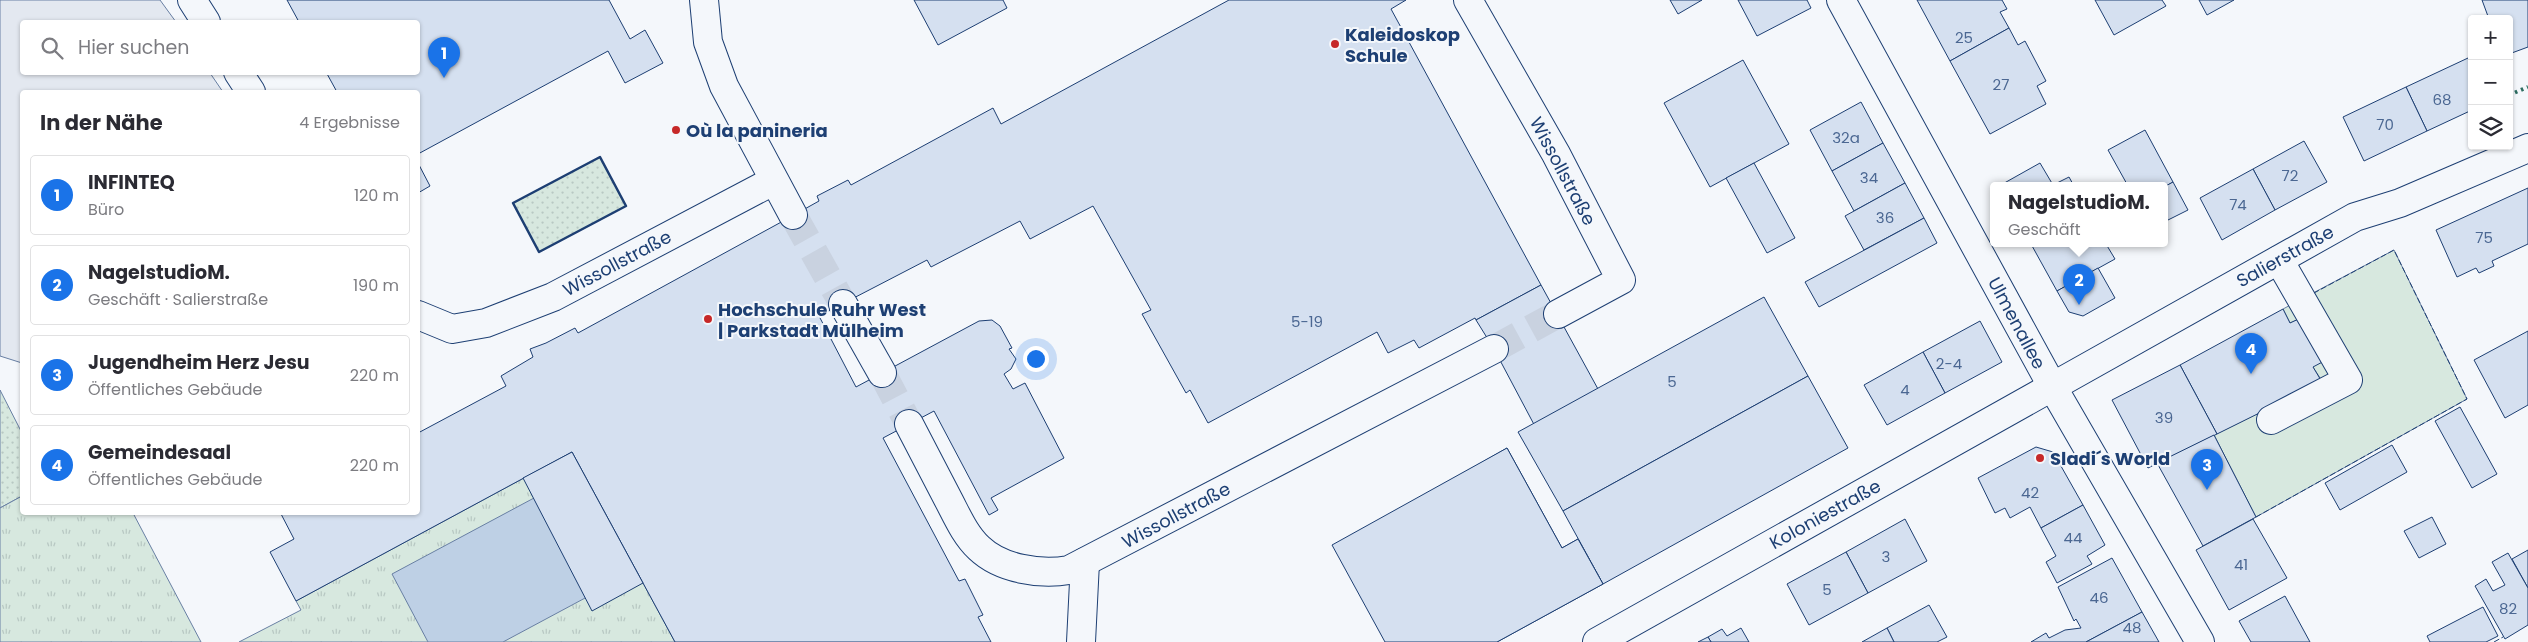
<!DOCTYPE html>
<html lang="de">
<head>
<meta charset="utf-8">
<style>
	:root { --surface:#fff; --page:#f7f7f7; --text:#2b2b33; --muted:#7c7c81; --line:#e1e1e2; --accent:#1a73e8 }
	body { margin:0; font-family:Poppins,sans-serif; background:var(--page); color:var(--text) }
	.controls { position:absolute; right:15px; top:15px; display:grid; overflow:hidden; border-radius:5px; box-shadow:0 1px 4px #0004 }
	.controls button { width:45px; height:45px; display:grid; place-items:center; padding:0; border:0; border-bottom:1px solid var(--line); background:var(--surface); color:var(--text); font:25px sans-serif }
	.you { position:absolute; left:1035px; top:358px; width:18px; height:18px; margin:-12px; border:4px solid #fff; border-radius:50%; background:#1a73e8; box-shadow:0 0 0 8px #1a73e833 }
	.badge { display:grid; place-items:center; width:32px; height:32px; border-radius:50%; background:var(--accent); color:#fff; font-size:16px; font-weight:700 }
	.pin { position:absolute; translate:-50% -41px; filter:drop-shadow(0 1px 2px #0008) }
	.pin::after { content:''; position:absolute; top:26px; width:18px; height:15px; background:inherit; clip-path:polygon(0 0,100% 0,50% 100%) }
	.popup { position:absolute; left:1990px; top:182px; width:178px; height:65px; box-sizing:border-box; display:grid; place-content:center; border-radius:5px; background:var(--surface); filter:drop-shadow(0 1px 4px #0005); font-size:16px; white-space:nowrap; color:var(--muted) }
	.popup b { font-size:19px; color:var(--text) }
	.popup::after { content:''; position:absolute; left:50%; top:100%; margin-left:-10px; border:10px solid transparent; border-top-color:var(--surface) }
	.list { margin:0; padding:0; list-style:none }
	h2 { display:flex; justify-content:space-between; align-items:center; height:65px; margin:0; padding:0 20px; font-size:21px }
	h2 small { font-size:16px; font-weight:400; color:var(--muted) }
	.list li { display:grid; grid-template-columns:32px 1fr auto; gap:15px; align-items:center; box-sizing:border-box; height:80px; margin:0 10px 10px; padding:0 10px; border:1px solid var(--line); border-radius:5px }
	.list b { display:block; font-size:19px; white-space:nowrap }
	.list p { margin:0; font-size:16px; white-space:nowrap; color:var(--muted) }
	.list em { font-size:16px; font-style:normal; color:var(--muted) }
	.icon { flex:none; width:28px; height:28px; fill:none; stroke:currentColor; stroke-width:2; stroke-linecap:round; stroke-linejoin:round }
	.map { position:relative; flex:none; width:2528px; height:642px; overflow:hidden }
	.search { position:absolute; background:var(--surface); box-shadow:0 1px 4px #0004; left:20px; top:20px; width:400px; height:55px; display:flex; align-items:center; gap:12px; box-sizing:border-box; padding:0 18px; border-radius:5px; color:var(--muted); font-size:19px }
	.panel { position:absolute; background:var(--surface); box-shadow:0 1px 4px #0004; left:20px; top:90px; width:400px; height:425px; border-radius:5px }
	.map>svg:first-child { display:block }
</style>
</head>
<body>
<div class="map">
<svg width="2528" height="642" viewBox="0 0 2528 642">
	<defs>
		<pattern id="grass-dots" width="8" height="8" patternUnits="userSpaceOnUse" patternTransform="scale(1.25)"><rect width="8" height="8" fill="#d7e8df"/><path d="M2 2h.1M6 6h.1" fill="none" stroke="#b8c8c3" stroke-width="1.8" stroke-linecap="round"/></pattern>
		<pattern id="park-tufts" width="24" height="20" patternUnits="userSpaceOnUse" patternTransform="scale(1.25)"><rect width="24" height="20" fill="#d7e8df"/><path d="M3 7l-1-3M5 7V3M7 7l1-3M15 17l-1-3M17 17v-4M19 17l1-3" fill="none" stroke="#b8c8c3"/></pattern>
	</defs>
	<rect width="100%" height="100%" fill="#f4f7fb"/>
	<g fill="url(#grass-dots)" stroke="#687fa3">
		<polygon points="600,157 626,206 539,252 513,203"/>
		<polygon points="0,390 22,433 22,496 0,508"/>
	</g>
	<g fill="url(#park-tufts)" stroke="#687fa3">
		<polygon points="572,452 675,642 239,642 301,610 296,601"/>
		<polygon points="22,496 22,512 133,513 201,642 0,642 0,508"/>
	</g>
	<polygon fill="#d7e8df" stroke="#687fa3" points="2394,250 2467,399 2256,517 2214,435 2322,381 2313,367 2303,317 2290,323 2283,309"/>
	<polygon fill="#e3e8f0" stroke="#687fa3" points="0,0 160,0 176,22 22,22 22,72 210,73 223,92 22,92 22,363 0,356"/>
	<polygon fill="#bed0e5" stroke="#687fa3" points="562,483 615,582 503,642 428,642 392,574"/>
	<g fill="#d5e0f0" stroke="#1d3f73">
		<polygon points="287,0 609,0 630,39 645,30 663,63 625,83 608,51 418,154 418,92 337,92 326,72 418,72 418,22 299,22"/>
		<polygon points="1003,0 1007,8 938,45 914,0"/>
		<polygon points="1229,0 1406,0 1391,9 1541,285 1476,320 1475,318 1419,348 1414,340 1388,353 1377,332 1208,423 1190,390 1186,393 1142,314 1151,310 1093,206 1030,239 1020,221 931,267 927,260 819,316 856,387 979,321 992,320 1000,326 1012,348 1009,349 1016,359 1011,369 1004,374 1013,389 1025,383 1064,458 991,498 998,510 989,515 934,411 883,438 959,581 965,579 983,615 978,617 991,642 675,642 572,452 296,601 270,552 294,539 280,512 418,512 418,433 506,386 501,376 533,357 530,349 546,343 575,328 578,333 785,220 819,201 817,196 848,180 851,185 993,108 1001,124"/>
		<polygon points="1670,0 1702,0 1678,14"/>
		<polygon points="1738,0 1807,0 1811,8 1757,36"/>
		<polygon points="1917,0 2002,0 2007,9 2000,12 2009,28 1950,61"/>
		<polygon points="2095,0 2162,0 2166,6 2114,35"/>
		<polygon points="2199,0 2234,0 2207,15"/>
		<polygon points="2482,0 2528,0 2528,47 2509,54 2509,19 2489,19"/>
		<polygon points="2009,28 2018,45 2025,41 2046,81 2037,86 2046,104 1990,134 1950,61"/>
		<polygon points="2468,58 2472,66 2472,110 2427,131 2406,87"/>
		<polygon points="1743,60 1789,144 1710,187 1664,103"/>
		<polygon points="2406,87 2427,131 2364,161 2343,117"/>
		<polygon points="1861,102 1883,143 1832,171 1810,130"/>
		<polygon points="2145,130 2173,182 2164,187 2128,186 2108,150"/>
		<polygon points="2304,141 2327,182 2275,210 2253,169"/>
		<polygon points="1883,143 1905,183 1854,211 1832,171"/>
		<polygon points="418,163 430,186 418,193"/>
		<polygon points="1754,163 1795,238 1767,253 1726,178"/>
		<polygon points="2040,163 2053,185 2069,177 2074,186 1999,186"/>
		<polygon points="2253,169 2275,210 2222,240 2200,198"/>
		<polygon points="2173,182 2188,210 2164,222 2164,187"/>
		<polygon points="1905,183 1924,218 1864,250 1845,216"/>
		<polygon points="2528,188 2528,244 2492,261 2494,266 2479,273 2476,268 2457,277 2436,230"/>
		<polygon points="1924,218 1937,243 1819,307 1805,282"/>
		<polygon points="2031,244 2106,244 2115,259 2057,291"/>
		<polygon points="2098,268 2115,298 2083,316 2069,312 2057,291"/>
		<polygon points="1541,285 1621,431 1556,466 1494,349 1476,320"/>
		<polygon points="1764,297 1808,376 1563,511 1518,432"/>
		<polygon points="2283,309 2290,323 2303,317 2328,359 2313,367 2322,382 2217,434 2180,365"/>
		<polygon points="1980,321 2002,362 1945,393 1923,352"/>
		<polygon points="2528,331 2528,405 2505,418 2474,360"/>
		<polygon points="1923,352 1945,393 1887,425 1864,385"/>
		<polygon points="2180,365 2217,434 2148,468 2112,400"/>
		<polygon points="1808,376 1848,448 1603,584 1563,511"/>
		<polygon points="2460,407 2497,474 2472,488 2435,421"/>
		<polygon points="2214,435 2256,517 2203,546 2157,463"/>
		<polygon points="2392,445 2407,472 2340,510 2325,483"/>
		<polygon points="2036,447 2053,452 2083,505 2041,528 2030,507 2010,518 2005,508 1995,513 1978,478"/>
		<polygon points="1507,448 1562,548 1578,539 1603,584 1497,642 1385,642 1504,575 1453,479"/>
		<polygon points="1507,448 1562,548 1578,539 1603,584 1497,642 1385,642 1332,545"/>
		<polygon points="572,452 643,583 592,611 523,478"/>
		<polygon points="2083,505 2105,545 2087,556 2092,564 2057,583 2046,562 2056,556 2041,528"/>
		<polygon points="2432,517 2446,544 2419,558 2404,531"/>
		<polygon points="1905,519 1927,561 1868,593 1846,552"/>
		<polygon points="2253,519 2287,578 2229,610 2196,550"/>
		<polygon points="2528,550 2528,588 2512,559"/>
		<polygon points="1846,552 1868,593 1809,625 1787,584"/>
		<polygon points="2508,553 2528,588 2528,625 2505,639 2475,586 2486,579 2493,591 2505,585 2492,562"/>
		<polygon points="2112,558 2142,612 2086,642 2031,642 2046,633 2049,638 2065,630 2081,628 2076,619 2074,621 2058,587"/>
		<polygon points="2285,596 2310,642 2251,642 2239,621"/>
		<polygon points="1929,605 1947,637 1937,642 1894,642 1887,628"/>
		<polygon points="2483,607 2498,636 2486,642 2430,642 2427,636"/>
		<polygon points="2142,612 2159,642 2086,642"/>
		<polygon points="1741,628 1749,642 1711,642 1708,637 1722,629 1727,636"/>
		<polygon points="1887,628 1894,642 1862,642"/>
		<polygon points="1708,637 1711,642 1698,642"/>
	</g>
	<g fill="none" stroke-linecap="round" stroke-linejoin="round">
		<g stroke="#c9d2e0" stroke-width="28" stroke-dasharray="28 14" stroke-linecap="butt">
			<polyline points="793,215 843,304"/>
			<polyline points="1494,349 1558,314"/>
			<polyline points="882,373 909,424"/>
		</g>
		<defs>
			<g id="minor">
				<polyline points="192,0 206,22"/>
				<polyline points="704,0 708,42 724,86 793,215"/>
				<polyline points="1468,0 1556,154 1621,280 1558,314"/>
				<polyline points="1841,0 2052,386 2200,642"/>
				<polyline points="238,72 251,92"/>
				<polyline points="843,304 882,373"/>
				<polyline points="418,315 452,329 486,323 553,297 773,181"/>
				<polyline points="2271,420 2348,380 2279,260"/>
				<path d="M909,424C922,449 935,474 948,499C957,516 965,535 979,548C1001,569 1040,575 1069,570L1494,349"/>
				<polyline points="1081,642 1085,562"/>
				<polyline points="1597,642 2355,217 2400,203 2528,148"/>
			</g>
		</defs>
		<use href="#minor" stroke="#1d3f73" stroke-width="30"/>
		<use href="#minor" stroke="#f4f7fb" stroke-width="28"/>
		<polyline stroke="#2c6c60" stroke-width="4" stroke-dasharray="2.5 4" stroke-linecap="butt" points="2509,95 2528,87"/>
		<g stroke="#1d3f73" stroke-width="1" stroke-dasharray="6 2.5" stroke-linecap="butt">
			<polyline points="2256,517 2467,399 2394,250 2314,293"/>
			<polyline points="2494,642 2503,637"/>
		</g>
		<polygon stroke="#1d3f73" stroke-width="2.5" points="600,157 626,206 539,252 513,203"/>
	</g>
	<g fill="#c62828" stroke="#f4f7fb" stroke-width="2">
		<circle cx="1335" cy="44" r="5"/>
		<circle cx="676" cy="130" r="5"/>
		<circle cx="708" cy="319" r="5"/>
		<circle cx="2040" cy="458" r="5"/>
	</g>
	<g text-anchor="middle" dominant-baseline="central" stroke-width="4" stroke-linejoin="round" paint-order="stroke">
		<g font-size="15" fill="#4b6792">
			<text x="1964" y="37">25</text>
			<text x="2001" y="84">27</text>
			<text x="2442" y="99">68</text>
			<text x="2385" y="124">70</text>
			<text x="1846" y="137">32a</text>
			<text x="2290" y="175">72</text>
			<text x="1869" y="177">34</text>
			<text x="2238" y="204">74</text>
			<text x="1885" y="217">36</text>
			<text x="2484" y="237">75</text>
			<text x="1307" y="321">5-19</text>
			<text x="1949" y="363">2-4</text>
			<text x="1672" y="381">5</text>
			<text x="1905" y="389">4</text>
			<text x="2164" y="417">39</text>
			<text x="2030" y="492">42</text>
			<text x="2073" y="537">44</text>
			<text x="1886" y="556">3</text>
			<text x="2241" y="564">41</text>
			<text x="1827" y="589">5</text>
			<text x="2099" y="597">46</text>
			<text x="2508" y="608">82</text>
			<text x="2132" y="627">48</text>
		</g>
		<g font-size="18" font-weight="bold" fill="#1d3f73" stroke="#f4f7fb" text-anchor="start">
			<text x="1345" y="34">Kaleidoskop<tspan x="1345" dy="21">Schule</tspan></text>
			<text x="686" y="130">Où la panineria</text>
			<text x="718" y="309">Hochschule Ruhr West<tspan x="718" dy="21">| Parkstadt Mülheim</tspan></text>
			<text x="2050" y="458">Sladi´s World</text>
		</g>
		<g font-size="18" fill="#1d3f73" stroke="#f4f7fb">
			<text transform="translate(1563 171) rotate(62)">Wissollstraße</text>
			<text transform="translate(2285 256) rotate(-29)">Salierstraße</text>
			<text transform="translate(617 263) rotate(-28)">Wissollstraße</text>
			<text transform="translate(2017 323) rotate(62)">Ulmenallee</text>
			<text transform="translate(1825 514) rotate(-29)">Koloniestraße</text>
			<text transform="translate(1176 515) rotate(-28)">Wissollstraße</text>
		</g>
	</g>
</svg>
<div class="controls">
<button>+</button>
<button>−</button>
<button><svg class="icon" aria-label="layers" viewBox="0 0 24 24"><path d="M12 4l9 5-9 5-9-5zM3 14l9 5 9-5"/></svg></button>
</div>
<div class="you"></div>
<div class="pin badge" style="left:444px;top:78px">1</div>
<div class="pin badge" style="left:2079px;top:305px">2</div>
<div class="popup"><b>NagelstudioM.</b>Geschäft</div>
<div class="pin badge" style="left:2207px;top:490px">3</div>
<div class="pin badge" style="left:2251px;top:374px">4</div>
<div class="search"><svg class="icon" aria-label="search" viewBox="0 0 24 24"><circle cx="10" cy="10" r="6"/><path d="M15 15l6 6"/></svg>Hier suchen</div>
<section class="panel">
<h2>In der Nähe<small>4 Ergebnisse</small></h2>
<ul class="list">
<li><span class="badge">1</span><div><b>INFINTEQ</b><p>Büro</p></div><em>120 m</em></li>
<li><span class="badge">2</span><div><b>NagelstudioM.</b><p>Geschäft · Salierstraße</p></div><em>190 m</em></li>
<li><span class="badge">3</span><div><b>Jugendheim Herz Jesu</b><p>Öffentliches Gebäude</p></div><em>220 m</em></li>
<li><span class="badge">4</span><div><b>Gemeindesaal</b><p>Öffentliches Gebäude</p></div><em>220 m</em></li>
</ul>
</section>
</div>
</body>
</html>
